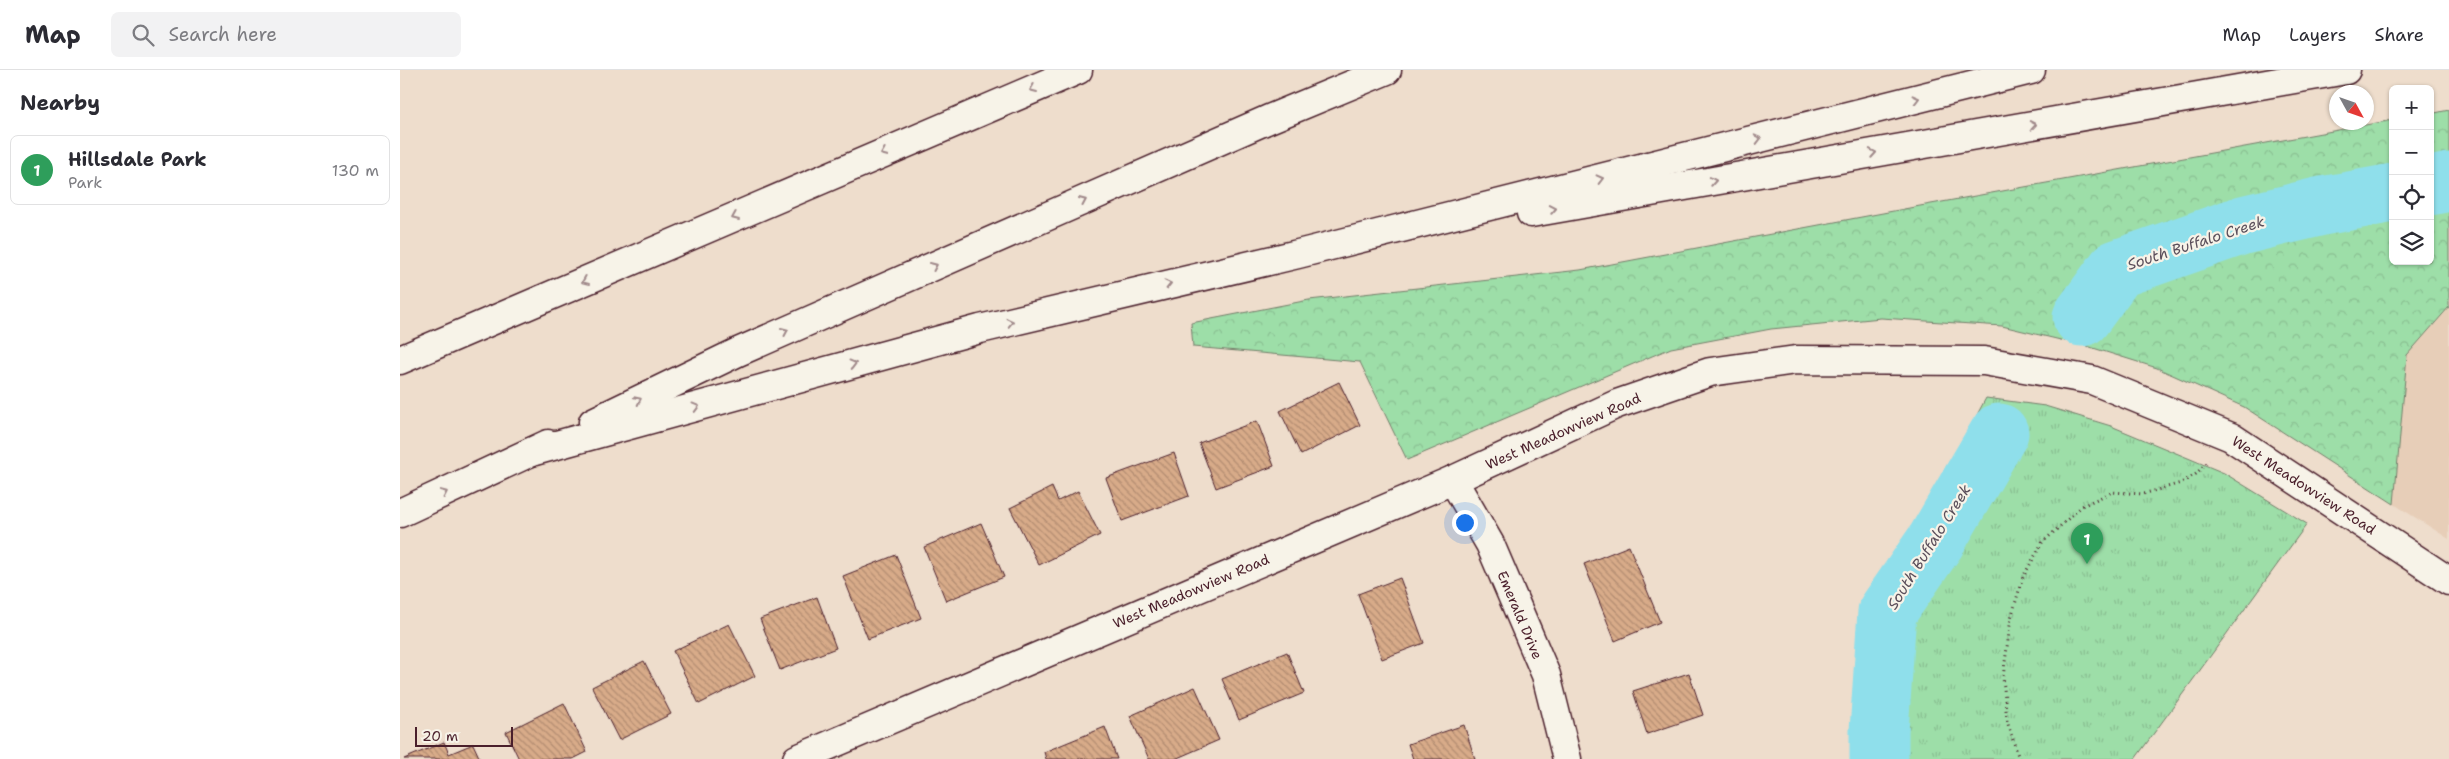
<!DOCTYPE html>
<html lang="en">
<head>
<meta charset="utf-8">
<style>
	:root { --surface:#fff; --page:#f2f2f3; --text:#2b2b33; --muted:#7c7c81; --line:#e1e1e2; --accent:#db2777 }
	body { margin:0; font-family:"Shantell Sans",sans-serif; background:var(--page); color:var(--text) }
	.controls { position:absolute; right:15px; top:15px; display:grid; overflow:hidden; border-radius:8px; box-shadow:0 1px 4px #0004 }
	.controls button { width:45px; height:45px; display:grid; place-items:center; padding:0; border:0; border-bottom:1px solid var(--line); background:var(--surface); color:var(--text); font:25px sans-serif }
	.compass { position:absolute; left:1929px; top:15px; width:45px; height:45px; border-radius:50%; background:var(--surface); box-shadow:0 1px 4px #0004; rotate:130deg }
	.scale { position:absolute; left:15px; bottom:12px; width:98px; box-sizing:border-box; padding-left:5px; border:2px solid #4a1f2b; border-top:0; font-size:14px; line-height:18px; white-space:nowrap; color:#4a1f2b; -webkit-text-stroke:4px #f7f3e8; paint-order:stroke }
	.you { position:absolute; left:1064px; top:452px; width:18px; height:18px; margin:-12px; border:4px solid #fff; border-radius:50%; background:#1a73e8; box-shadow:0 0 0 8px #1a73e833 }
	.badge { display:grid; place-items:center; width:32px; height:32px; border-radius:50%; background:var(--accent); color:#fff; font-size:16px; font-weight:700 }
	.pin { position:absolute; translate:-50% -41px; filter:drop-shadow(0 1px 2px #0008) }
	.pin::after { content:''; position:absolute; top:26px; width:18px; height:15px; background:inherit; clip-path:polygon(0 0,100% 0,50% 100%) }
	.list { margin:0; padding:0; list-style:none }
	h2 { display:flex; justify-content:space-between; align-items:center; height:65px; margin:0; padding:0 20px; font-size:21px }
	h2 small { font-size:16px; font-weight:400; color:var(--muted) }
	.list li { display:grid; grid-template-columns:32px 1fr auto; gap:15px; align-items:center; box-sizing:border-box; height:70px; margin:0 10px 10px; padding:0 10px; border:1px solid var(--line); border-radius:8px }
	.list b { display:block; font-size:19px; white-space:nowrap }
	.list p { margin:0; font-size:16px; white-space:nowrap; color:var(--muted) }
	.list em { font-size:16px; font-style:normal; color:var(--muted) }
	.icon { flex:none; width:28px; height:28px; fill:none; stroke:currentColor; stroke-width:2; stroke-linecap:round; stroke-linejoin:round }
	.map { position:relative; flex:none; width:2049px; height:689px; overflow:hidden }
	header { display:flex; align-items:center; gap:30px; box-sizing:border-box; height:70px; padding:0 25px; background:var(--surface); border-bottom:1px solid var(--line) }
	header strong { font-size:24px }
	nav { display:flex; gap:28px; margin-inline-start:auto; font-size:18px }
	.search { width:350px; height:45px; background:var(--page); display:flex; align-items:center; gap:12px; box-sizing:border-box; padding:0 18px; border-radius:8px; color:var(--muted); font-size:19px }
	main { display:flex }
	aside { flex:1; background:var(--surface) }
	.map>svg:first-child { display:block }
</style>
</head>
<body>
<header>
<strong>Map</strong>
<div class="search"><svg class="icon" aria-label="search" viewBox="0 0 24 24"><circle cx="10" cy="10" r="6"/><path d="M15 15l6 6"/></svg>Search here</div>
<nav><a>Map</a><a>Layers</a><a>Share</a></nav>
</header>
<main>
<aside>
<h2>Nearby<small></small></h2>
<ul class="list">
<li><span class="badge" style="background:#2e9e5b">1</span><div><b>Hillsdale Park</b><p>Park</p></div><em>130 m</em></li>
</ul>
</aside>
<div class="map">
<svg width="2049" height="689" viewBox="0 0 2049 689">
	<defs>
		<pattern id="grass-tufts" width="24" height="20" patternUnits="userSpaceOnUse" patternTransform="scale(1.25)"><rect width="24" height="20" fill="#9ddea8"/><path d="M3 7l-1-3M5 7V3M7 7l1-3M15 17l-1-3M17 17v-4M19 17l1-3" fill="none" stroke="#89be91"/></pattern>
		<pattern id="forest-crowns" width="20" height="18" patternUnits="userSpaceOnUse" patternTransform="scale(1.25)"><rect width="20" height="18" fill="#9ddea8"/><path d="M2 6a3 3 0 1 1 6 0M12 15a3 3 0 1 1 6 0" fill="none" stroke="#89be91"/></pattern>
		<pattern id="building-back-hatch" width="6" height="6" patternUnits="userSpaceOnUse" patternTransform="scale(1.25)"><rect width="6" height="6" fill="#d8ab89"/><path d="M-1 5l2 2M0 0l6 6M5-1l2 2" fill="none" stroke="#b18b70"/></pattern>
	</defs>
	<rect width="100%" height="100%" fill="#edc"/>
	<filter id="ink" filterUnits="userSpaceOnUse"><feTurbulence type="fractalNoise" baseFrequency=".02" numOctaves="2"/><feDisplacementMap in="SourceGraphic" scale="10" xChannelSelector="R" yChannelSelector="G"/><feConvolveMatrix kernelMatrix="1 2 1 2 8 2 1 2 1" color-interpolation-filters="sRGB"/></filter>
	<g filter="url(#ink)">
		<polygon fill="#e7ceb8" points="2049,237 2049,469 1994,434 2007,285"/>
		<polygon fill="url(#grass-tufts)" stroke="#747e6a" points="1586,328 1645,336 1711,356 1824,403 1907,454 1735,689 1462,689 1457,631 1475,535"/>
		<polygon fill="url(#forest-crowns)" stroke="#747e6a" points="2049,40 2049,237 2007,285 1994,434 1844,337 1757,298 1690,277 1602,256 1481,248 1371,259 1271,278 1007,390 960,292 793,277 791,253 909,230 1180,200 1520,136 1993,50 1993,191 2030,191 2030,44"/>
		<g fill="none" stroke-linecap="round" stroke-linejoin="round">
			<g stroke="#8fdfeb" stroke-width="59">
				<polyline points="2030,116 2049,112"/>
				<polyline points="1682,247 1717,199 1843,155 1922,136 1993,123"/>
				<polyline points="1479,689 1479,661 1487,542 1536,471 1599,363"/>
			</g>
		</g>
		<g fill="url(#building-back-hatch)" stroke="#4a1f2b">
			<polygon points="939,312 960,355 901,385 880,341"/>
			<polygon points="857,351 874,396 816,418 799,373"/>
			<polygon points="774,383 789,426 722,451 706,408"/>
			<polygon points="652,417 658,431 678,421 700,465 639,495 610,438"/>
			<polygon points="581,453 604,507 546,531 524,477"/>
			<polygon points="1229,476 1260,552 1215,571 1184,494"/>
			<polygon points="496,485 521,548 468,569 443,506"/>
			<polygon points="1000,508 1024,573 982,589 958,524"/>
			<polygon points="417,527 436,578 380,600 360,549"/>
			<polygon points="329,554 355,606 299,634 273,581"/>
			<polygon points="887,582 904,623 839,650 822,609"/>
			<polygon points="244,591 271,644 219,670 192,617"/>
			<polygon points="1289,603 1303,645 1247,664 1233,621"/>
			<polygon points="795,617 819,670 775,689 749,689 730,646"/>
			<polygon points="164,633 187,682 173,689 119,689 106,662"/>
			<polygon points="1064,655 1075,689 1013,689 1008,674"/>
			<polygon points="705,657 717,689 646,689 644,682"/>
			<polygon points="44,672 49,684 73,674 80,689 4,689"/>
		</g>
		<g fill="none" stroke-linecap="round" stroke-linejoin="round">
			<defs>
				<polyline id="street" points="1053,410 1090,474 1146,605 1167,689"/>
				<polyline id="secondary" points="397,689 1053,410 1217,334 1310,302 1396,290 1584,291 1692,310 1831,367 2049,511"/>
				<g id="highway">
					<polyline points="1131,143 1946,0"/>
					<polyline points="0,290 678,0"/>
					<polyline points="193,352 338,282 869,49 987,0"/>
					<polyline points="131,382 580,259 898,184 1631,0"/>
					<polyline points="0,443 148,374"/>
				</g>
			</defs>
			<use href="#street" stroke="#4a1f2b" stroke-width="31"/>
			<use href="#secondary" stroke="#4a1f2b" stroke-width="31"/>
			<use href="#highway" stroke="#4a1f2b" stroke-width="31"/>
			<polyline stroke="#4a1f2b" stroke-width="3" stroke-dasharray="1 4" stroke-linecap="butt" points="1619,689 1607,651 1603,607 1611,548 1623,507 1642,473 1682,436 1712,422 1743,424 1781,413 1796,404 1809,390"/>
			<use href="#street" stroke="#f7f3e8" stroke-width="28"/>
			<use href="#secondary" stroke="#f7f3e8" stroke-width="28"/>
			<use href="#highway" stroke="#f7f3e8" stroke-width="28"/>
		</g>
		<defs><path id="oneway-chevron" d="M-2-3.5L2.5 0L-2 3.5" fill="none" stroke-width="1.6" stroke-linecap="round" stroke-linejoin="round" transform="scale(1.25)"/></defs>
		<g stroke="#a0898a">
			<use href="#oneway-chevron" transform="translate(633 19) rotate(157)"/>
			<use href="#oneway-chevron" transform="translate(1516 29) rotate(-14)"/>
			<use href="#oneway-chevron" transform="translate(1633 55) rotate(-10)"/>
			<use href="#oneway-chevron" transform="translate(1358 69) rotate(-14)"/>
			<use href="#oneway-chevron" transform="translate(484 83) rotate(157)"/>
			<use href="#oneway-chevron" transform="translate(1473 83) rotate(-10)"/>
			<use href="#oneway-chevron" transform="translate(1200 109) rotate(-14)"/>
			<use href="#oneway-chevron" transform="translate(1313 111) rotate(-10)"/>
			<use href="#oneway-chevron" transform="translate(683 131) rotate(-24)"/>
			<use href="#oneway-chevron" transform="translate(1153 139) rotate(-10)"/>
			<use href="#oneway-chevron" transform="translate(335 147) rotate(157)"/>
			<use href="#oneway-chevron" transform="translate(534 196) rotate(-24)"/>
			<use href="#oneway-chevron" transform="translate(185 211) rotate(157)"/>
			<use href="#oneway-chevron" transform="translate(768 214) rotate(-13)"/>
			<use href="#oneway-chevron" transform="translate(610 252) rotate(-13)"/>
			<use href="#oneway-chevron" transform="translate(385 261) rotate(-24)"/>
			<use href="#oneway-chevron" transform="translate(453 294) rotate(-15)"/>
			<use href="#oneway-chevron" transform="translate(238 330) rotate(-26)"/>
			<use href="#oneway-chevron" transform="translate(296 337) rotate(-15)"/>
			<use href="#oneway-chevron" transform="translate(44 423) rotate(-25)"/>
		</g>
	</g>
	<g text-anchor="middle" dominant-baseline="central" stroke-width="4.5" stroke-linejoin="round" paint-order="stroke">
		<g font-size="14" fill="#4a1f2b" stroke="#f7f3e8">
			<text transform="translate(1163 361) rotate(-24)">West Meadowview Road</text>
			<text transform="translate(1904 415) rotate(33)">West Meadowview Road</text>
			<text transform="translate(791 521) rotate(-23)">West Meadowview Road</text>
			<text transform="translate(1120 545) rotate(67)">Emerald Drive</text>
		</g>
		<g font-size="15" font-style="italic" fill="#5b4f5b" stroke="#f7f3e8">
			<text transform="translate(1796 173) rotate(-18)">South Buffalo Creek</text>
			<text transform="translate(1529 477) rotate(-58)">South Buffalo Creek</text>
		</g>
	</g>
</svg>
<div class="controls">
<button>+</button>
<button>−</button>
<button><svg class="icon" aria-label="locate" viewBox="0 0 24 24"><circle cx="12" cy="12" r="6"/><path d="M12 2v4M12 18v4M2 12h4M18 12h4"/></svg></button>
<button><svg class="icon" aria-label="layers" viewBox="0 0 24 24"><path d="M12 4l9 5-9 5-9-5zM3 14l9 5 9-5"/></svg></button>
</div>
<svg class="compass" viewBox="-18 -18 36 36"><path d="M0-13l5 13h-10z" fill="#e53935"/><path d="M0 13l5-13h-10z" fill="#7c7c81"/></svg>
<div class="scale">20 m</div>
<div class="you"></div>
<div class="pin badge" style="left:1687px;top:494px;background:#2e9e5b">1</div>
</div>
</main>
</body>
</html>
